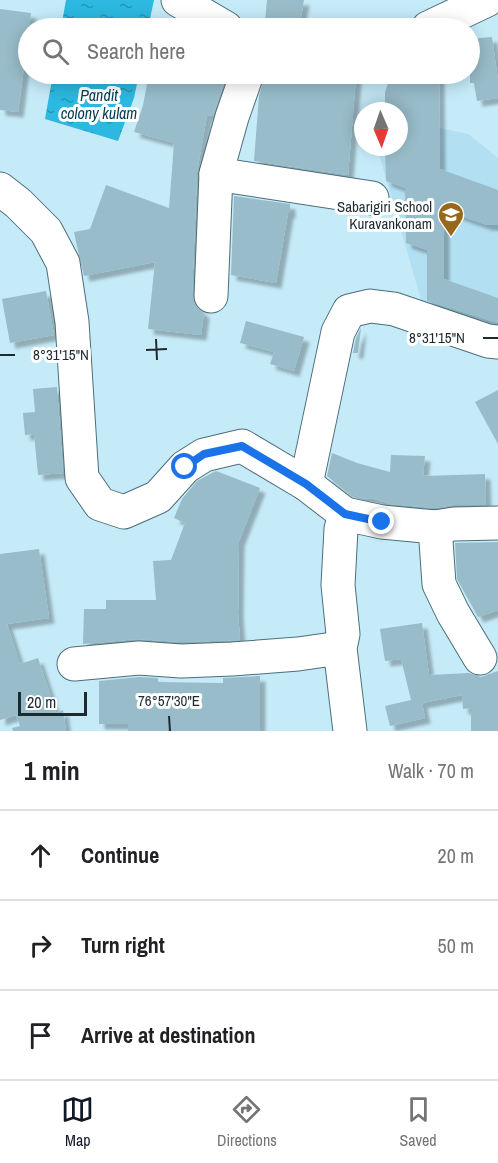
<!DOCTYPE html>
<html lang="en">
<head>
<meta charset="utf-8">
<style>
	:root { --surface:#fff; --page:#f6f6f6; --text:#202124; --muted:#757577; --line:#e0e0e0; --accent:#111827 }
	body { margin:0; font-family:"Archivo Narrow",sans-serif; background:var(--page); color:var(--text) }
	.compass { position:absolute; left:354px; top:102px; width:54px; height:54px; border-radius:50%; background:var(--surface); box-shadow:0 3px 15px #0003; rotate:178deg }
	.scale { position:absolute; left:18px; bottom:15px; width:69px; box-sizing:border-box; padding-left:6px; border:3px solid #1d2b31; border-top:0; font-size:16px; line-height:21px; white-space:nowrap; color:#1d2b31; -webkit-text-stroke:4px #fff; paint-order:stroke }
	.stop { position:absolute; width:18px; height:18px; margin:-14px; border:4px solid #1a73e8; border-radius:50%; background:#fff }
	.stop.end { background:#1a73e8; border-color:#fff; box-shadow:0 2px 6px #0008 }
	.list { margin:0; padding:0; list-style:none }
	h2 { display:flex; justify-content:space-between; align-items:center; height:78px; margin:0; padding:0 24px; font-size:26px }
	h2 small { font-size:20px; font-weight:400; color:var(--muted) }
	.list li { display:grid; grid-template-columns:39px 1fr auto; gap:18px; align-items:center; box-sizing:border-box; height:90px; padding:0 24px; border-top:2px solid var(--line) }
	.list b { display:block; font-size:22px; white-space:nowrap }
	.list em { font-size:20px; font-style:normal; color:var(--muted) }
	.icon { flex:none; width:33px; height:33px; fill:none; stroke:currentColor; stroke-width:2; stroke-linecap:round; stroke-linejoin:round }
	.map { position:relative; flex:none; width:498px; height:731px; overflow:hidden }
	.search { position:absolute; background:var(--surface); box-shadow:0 3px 15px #0003; left:18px; right:18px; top:18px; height:66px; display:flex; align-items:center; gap:15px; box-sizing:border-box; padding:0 21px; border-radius:33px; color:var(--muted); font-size:22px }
	.sheet { height:348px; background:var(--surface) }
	nav { display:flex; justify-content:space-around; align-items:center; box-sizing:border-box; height:84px; border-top:2px solid var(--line); background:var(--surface); font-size:16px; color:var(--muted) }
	nav a { display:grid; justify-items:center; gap:3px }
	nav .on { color:var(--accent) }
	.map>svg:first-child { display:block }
</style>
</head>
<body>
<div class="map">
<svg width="498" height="731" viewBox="0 0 498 731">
	<defs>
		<pattern id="water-ripples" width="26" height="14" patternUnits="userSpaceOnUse" patternTransform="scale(1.5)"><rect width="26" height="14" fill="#2cb8e0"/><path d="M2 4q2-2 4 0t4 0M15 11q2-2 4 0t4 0" fill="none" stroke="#2596b6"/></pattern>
		<filter id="shadow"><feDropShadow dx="5.5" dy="5.5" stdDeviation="1.5" flood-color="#0004"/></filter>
	</defs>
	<rect width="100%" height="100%" fill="#c5eaf8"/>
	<polygon fill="#b2dff1" points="413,122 468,134 498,158 498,344 426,317 377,147 399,147"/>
	<g fill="url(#water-ripples)">
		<polygon points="66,0 154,0 148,28 61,28"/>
		<polygon points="53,74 139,74 134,98 118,141 45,119"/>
	</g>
	<g fill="#98bcc9" filter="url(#shadow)">
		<polygon points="267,0 304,0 299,28 265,22"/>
		<polygon points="0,9 31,13 18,112 0,110"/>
		<polygon points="492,37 498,82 498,98 477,101 474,83 470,83 470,39"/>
		<polygon points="149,74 227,74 213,116 207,115 197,172 192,295 195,305 204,313 201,335 148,329 155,262 84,276 78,251 74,232 90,229 106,185 169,208 174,143 134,132 143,105"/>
		<polygon points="265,74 334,74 333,75 356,77 348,175 254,161 259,96"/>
		<polygon points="391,74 439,74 440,169 498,190 498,225 487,225 444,210 444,279 498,298 498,323 427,301 427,250 406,243 405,188 386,181 385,147 399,147 399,111 385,111 385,92"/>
		<polygon points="234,196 290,204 290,213 288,213 276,283 231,275"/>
		<polygon points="46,291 54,335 10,343 2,299"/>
		<polygon points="246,321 304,337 294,371 270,364 274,352 240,343"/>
		<polygon points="361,328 358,353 353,353 356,338"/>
		<polygon points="57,387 63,473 38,475 34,434 25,435 23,413 35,412 33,389"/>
		<polygon points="498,390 498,444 475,402"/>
		<polygon points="332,453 357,463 390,472 391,455 425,456 423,476 485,474 486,505 453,505 434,508 390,504 375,499 362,498 346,491 327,476"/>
		<polygon points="216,471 260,488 239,541 238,613 240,640 181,642 137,639 83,644 84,609 106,609 106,600 156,600 153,561 171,560 185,523 174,518 182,499 197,481"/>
		<polygon points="498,542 498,610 478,617 457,579 455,543"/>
		<polygon points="39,549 49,618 7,624 20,664 38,658 56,713 63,710 66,731 13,731 12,728 20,726 16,715 0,720 0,554"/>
		<polygon points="422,623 429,675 469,673 481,677 498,671 498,731 471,731 471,708 463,709 462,695 422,703 425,718 390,726 385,706 411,700 401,659 385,661 380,629"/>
		<polygon points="260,676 260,731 128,731 128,724 99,724 99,681 139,677 158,678 158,682 223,683 223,678"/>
	</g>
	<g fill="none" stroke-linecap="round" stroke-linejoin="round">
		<defs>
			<g id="minor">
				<polyline points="178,0 226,28"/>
				<polyline points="428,28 487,0"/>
				<polyline points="216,174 372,198"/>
				<polyline points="0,189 18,203 46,231 63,263 72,322 82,478 100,504 124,512 158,497 185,467 204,455 242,446 306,484 345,514"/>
				<polyline points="211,296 216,174 232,117 247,74"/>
				<polyline points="306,484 338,332 349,311 370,306 394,309 488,341 498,342"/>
				<polyline points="435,527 454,524 498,523"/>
				<polyline points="74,664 139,658 181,661 232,659 298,654 340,648"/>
				<polyline points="350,731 340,648 343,634 338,585 341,529 345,514 382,522 435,527 439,584 453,613 480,658"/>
			</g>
		</defs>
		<use href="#minor" stroke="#4c6e7a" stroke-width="35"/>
		<use href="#minor" stroke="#fff" stroke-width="33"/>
	</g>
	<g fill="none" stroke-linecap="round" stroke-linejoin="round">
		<polyline stroke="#1a73e8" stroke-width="8" points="185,467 204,454 242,446 306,484 345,514 382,522"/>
	</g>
	<path fill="none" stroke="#1d2b31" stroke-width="2" d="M483,338H498M156,339L157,360M146,350L167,349M0,355H15M169,716L170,731"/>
	<defs>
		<symbol id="school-pin" viewBox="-11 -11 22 30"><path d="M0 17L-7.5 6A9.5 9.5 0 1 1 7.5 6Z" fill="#99671a" stroke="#fff"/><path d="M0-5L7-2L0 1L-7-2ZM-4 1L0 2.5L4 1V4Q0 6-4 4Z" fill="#fff"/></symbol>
	</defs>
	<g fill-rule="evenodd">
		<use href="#school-pin" x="436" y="200" width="30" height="40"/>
	</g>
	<g text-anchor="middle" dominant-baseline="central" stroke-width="6" stroke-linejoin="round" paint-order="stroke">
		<g font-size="15" fill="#1d2b31" stroke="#fff" text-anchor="end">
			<text x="432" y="206">Sabarigiri School<tspan x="432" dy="17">Kuravankonam</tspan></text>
		</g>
		<g font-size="16" font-style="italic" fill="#013e4f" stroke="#fff">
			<text x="99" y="95">Pandit<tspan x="99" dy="18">colony kulam</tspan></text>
		</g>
	</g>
	<g font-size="15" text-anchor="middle" fill="#1d2b31" stroke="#fff" stroke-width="6" stroke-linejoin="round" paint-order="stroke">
		<text x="437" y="343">8°31'15"N</text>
		<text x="61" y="360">8°31'15"N</text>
		<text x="169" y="706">76°57'30"E</text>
	</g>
</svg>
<svg class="compass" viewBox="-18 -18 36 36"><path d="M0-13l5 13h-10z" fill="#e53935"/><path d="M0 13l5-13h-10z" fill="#757577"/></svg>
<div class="scale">20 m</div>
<div class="stop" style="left:185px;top:467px"></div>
<div class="stop end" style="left:382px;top:522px"></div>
<div class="search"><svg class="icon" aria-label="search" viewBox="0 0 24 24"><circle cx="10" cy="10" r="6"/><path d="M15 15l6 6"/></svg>Search here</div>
</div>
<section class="sheet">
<h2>1 min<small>Walk · 70 m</small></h2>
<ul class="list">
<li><svg class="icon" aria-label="ahead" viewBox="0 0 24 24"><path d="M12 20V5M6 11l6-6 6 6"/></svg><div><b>Continue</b></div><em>20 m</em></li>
<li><svg class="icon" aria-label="right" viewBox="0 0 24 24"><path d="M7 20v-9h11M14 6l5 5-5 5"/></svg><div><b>Turn right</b></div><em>50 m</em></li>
<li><svg class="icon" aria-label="arrive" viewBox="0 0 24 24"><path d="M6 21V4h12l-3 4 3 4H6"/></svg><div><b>Arrive at destination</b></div></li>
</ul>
</section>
<nav>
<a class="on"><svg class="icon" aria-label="map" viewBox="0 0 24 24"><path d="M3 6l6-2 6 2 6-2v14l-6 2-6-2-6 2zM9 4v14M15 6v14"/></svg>Map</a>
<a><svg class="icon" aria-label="directions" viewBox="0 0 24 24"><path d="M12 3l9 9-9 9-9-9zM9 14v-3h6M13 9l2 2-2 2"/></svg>Directions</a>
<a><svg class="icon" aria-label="saved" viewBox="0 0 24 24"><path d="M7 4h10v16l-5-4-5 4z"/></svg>Saved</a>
</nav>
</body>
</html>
